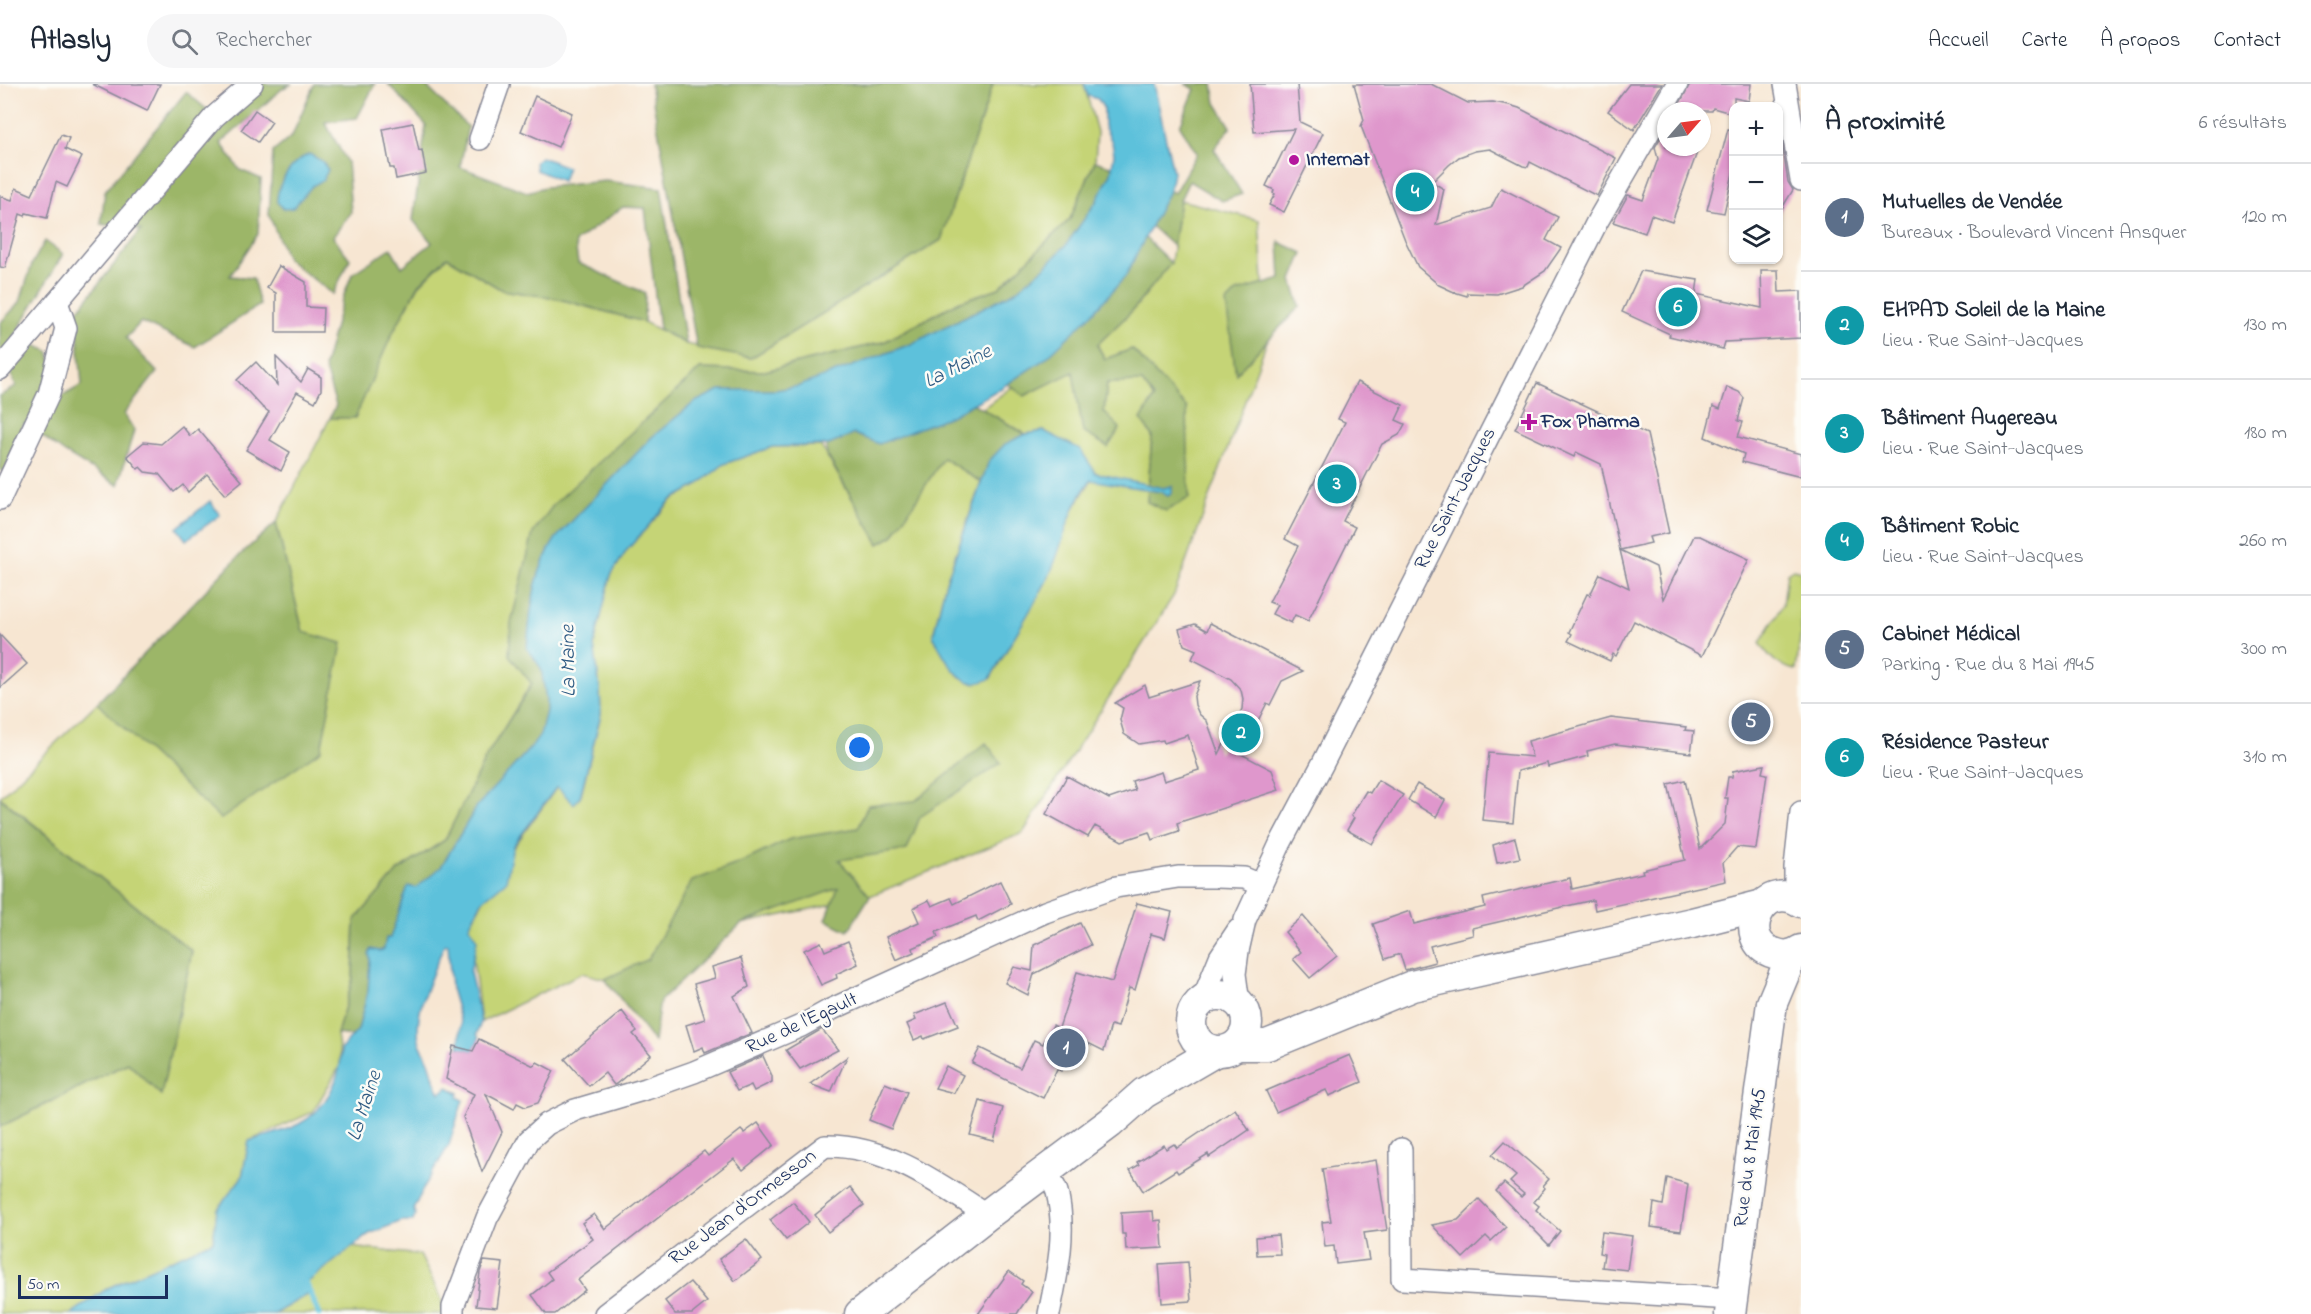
<!DOCTYPE html>
<html lang="fr">
<head>
<meta charset="utf-8">
<style>
	:root { --surface:#fff; --page:#f6f6f7; --text:#1f2937; --muted:#747a83; --line:#e0e1e3; --accent:#111827 }
	body { margin:0; font-family:"Indie Flower",sans-serif; background:var(--page); color:var(--text) }
	.controls { position:absolute; right:18px; top:18px; display:grid; overflow:hidden; border-radius:12px; box-shadow:0 2px 4px #0004 }
	.controls button { width:54px; height:54px; display:grid; place-items:center; padding:0; border:0; border-bottom:2px solid var(--line); background:var(--surface); color:var(--text); font:30px sans-serif }
	.compass { position:absolute; left:1657px; top:18px; width:54px; height:54px; border-radius:50%; background:var(--surface); box-shadow:0 2px 4px #0004; rotate:62deg }
	.scale { position:absolute; left:18px; bottom:15px; width:150px; box-sizing:border-box; padding-left:6px; border:3px solid #1b2f5e; border-top:0; font-size:16px; line-height:21px; white-space:nowrap; color:#1b2f5e; -webkit-text-stroke:4px #fdfcf7; paint-order:stroke }
	.you { position:absolute; left:860px; top:664px; width:21px; height:21px; margin:-15px; border:4px solid #fff; border-radius:50%; background:#1a73e8; box-shadow:0 0 0 9px #1a73e833 }
	.badge { display:grid; place-items:center; width:39px; height:39px; border-radius:50%; background:var(--accent); color:#fff; font-size:20px; font-weight:700 }
	.pin { position:absolute; translate:-50% -50%; border:3px solid #fff; box-shadow:0 2px 6px #0006 }
	.list { margin:0; padding:0; list-style:none }
	h2 { display:flex; justify-content:space-between; align-items:center; height:78px; margin:0; padding:0 24px; font-size:26px }
	h2 small { font-size:20px; font-weight:400; color:var(--muted) }
	.list li { display:grid; grid-template-columns:39px 1fr auto; gap:18px; align-items:center; box-sizing:border-box; height:108px; padding:0 24px; border-top:2px solid var(--line) }
	.list b { display:block; font-size:22px; white-space:nowrap }
	.list p { margin:0; font-size:20px; white-space:nowrap; color:var(--muted) }
	.list em { font-size:20px; font-style:normal; color:var(--muted) }
	.icon { flex:none; width:33px; height:33px; fill:none; stroke:currentColor; stroke-width:2; stroke-linecap:round; stroke-linejoin:round }
	.map { position:relative; flex:none; width:1801px; height:1230px; overflow:hidden }
	header { display:flex; align-items:center; gap:36px; box-sizing:border-box; height:84px; padding:0 30px; background:var(--surface); border-bottom:2px solid var(--line) }
	header strong { font-size:28px }
	nav { display:flex; gap:33px; margin-inline-start:auto; font-size:21px }
	.search { width:420px; height:54px; background:var(--page); display:flex; align-items:center; gap:15px; box-sizing:border-box; padding:0 21px; border-radius:33px; color:var(--muted); font-size:22px }
	main { display:flex }
	aside { flex:1; background:var(--surface) }
	.map>svg:first-child { display:block }
</style>
</head>
<body>
<header>
<strong>Atlasly</strong>
<div class="search"><svg class="icon" aria-label="search" viewBox="0 0 24 24"><circle cx="10" cy="10" r="6"/><path d="M15 15l6 6"/></svg>Rechercher</div>
<nav><a>Accueil</a><a>Carte</a><a>À propos</a><a>Contact</a></nav>
</header>
<main>
<div class="map">
<svg width="1801" height="1230" viewBox="0 0 1801 1230">
	<rect width="100%" height="100%" fill="#fdfcf7"/>
	<filter id="ink" filterUnits="userSpaceOnUse"><feTurbulence type="fractalNoise" baseFrequency=".0167" numOctaves="2"/><feDisplacementMap in="SourceGraphic" scale="12" xChannelSelector="R" yChannelSelector="G"/><feConvolveMatrix kernelMatrix="1 2 1 2 8 2 1 2 1" color-interpolation-filters="sRGB"/></filter>
	<filter id="wash" filterUnits="userSpaceOnUse"><feTurbulence type="fractalNoise" baseFrequency=".008" numOctaves="4" result="noise"/><feDisplacementMap in="SourceGraphic" scale="24" xChannelSelector="R" yChannelSelector="G"/><feGaussianBlur stdDeviation="1.35" result="paint"/><feColorMatrix in="noise" values="0 0 0 0 0 0 0 0 0 0 0 0 0 0 0 0 0 1.4 0 .05"/><feComposite in="paint" operator="in"/></filter>
	<g filter="url(#wash)">
		<rect width="100%" height="100%" fill="#f7e6d2"/>
		<g fill="#c5d476" stroke="#70826a" stroke-width="1.5">
			<polygon points="993,0 1084,0 1097,48 1095,77 1070,135 999,204 958,218 884,258 765,287 700,285 532,599 487,671 445,756 399,786 355,836 353,894 337,950 341,980 313,1028 249,1057 242,1093 217,1126 213,1157 108,1204 71,1230 0,1230 0,1043 128,979 161,1011 192,867 0,713 97,619 221,734 303,548 276,439 330,334 355,333 392,250 419,201 447,173 502,206 555,214 644,238 686,260 751,274 941,156"/>
			<polygon points="1180,116 1259,136 1267,257 1174,511 1023,749 870,812 741,840 605,895 582,889 481,938 469,842 511,767 557,703 581,711 601,630 600,606 594,561 611,491 627,466 672,416 695,403 724,380 772,363 821,362 879,460 893,452 943,373 981,398 945,501 933,552 946,574 960,593 990,595 1049,493 1070,430 1096,389 1044,347 1026,350 982,325 1012,303 1025,312 1073,287 1083,348 1104,328 1107,299 1142,298 1154,314 1141,335 1152,352 1147,418 1187,324 1105,275 1097,260 1132,227 1171,179"/>
			<path d="M1793,485L1801,487V547L1796,586C1778,583 1770,574 1760,559L1783,521L1787,489Z"/>
			<polygon points="350,1163 420,1171 442,1216 443,1230 274,1230 308,1210 308,1198"/>
		</g>
		<g fill="#9cb667" stroke="#5c7262" stroke-width="1.5">
			<polygon points="243,0 292,0 283,4 221,59 240,86 261,95 258,150 230,192 253,194 260,221 195,263 141,238 126,254 157,288 124,330 134,346 118,401 65,369 24,339 4,388 0,386 0,312 16,302 3,269 0,271 0,239 20,218 32,180 45,157 63,170 14,253 49,267 61,313 82,301 76,229 141,146 101,140 105,107 186,8 222,38"/>
			<polygon points="314,0 375,0 357,34 325,38 347,78 351,128 333,153 350,175 333,210 287,175 269,131 273,68 292,52"/>
			<polygon points="388,0 424,0 468,43 460,83 527,108 545,103 605,97 661,104 686,260 659,245 645,124 623,123 575,158 578,179 645,209 644,238 555,214 502,206 447,173 419,201 392,250 355,334 330,334 336,321 324,283 342,216 352,190 391,164 402,183 432,159 413,136 426,41"/>
			<polygon points="650,0 993,0 941,156 751,274 697,264"/>
			<polygon points="1185,0 1213,0 1216,19 1231,43 1214,65 1242,110 1222,117 1189,97 1180,116 1173,162 1142,134 1163,103 1174,109 1197,69 1180,42 1195,5"/>
			<polygon points="1095,77 1131,89 1116,126 1171,179 1132,227 1097,261 1105,275 1132,265 1187,324 1189,414 1166,427 1147,418 1152,352 1141,336 1154,314 1142,298 1107,299 1104,328 1120,344 1108,363 1083,348 1073,288 1024,312 997,292 949,271 626,407 556,653 361,953 337,950 353,894 355,836 399,786 445,756 487,671 532,600 509,571 511,539 533,449 554,420 700,285 765,287 884,258 958,218 999,204 1070,135"/>
			<polygon points="1279,158 1303,169 1292,196 1300,222 1236,290 1226,219 1237,208 1281,195"/>
			<polygon points="960,312 1039,358 1000,410 943,374 893,452 879,460 827,371 824,350"/>
			<polygon points="276,439 303,548 342,559 321,666 221,735 97,619 241,470"/>
			<polygon points="986,659 1001,679 920,733 907,766 839,776 870,812 848,847 826,836 838,804 741,840 660,917 654,958 605,895 648,875 692,797 742,778 790,755 858,744 868,721 915,717"/>
			<polygon points="0,714 192,867 161,1011 128,979 0,1043"/>
		</g>
		<g fill="#5dc1db" stroke="#3c789c" stroke-width="1.5">
			<path d="M1084,0H1154L1173,88L1170,105L1125,193L1089,233L1045,275L1001,304L953,331L879,360L854,350L829,361L772,363L724,380L695,403L671,416L627,466L611,491L594,561L600,606L601,630L580,713L574,720L557,703L555,705L513,762L506,797L482,817L469,842L477,856L470,888L481,938L477,950L479,955L473,967L459,963L461,939L451,904L448,860L444,861C434,887 413,928 419,956C421,964 426,971 429,978C433,989 434,999 440,1009L448,1003L459,1009L458,1013L463,1016L449,1061L424,1103L414,1124L415,1132L413,1137H402L369,1150L308,1198V1210L274,1230H71L108,1204L213,1157L217,1126L242,1093L249,1057C265,1052 284,1048 299,1040C326,1026 342,993 341,965L358,946L368,907L370,874L369,870L371,865L380,867L384,865L386,854H390L408,802L416,804L441,783L477,722L533,661L540,651L546,627V615L541,584L527,564C531,524 533,488 556,454L652,353L695,318L720,306H776L799,302L911,260L1014,208L1046,182L1066,161L1096,118L1111,89L1114,70L1112,58L1104,42V25L1098,15L1088,12Z"/>
			<path d="M309,70L322,77L328,86L323,96L312,102L293,124L284,125L277,118C277,98 291,79 309,70Z"/>
			<polygon points="541,73 567,83 562,97 536,86 535,78"/>
			<path d="M1044,347L1080,365L1096,389L1163,404L1172,402V409L1168,412L1161,408L1091,396C1067,425 1064,461 1048,494C1031,528 1008,561 990,595C986,596 980,599 976,599C955,599 942,567 933,552L945,501L989,377L1005,360L1026,350Z"/>
			<polygon points="210,417 220,431 186,456 177,444"/>
		</g>
		<g fill="none" stroke-linecap="round" stroke-linejoin="round">
			<polyline stroke="#5dc1db" stroke-width="6" points="305,1197 319,1230"/>
		</g>
		<g id="blocks">
			<g fill="#df97cc">
				<polygon points="92,0 160,0 147,27"/>
				<polygon points="1250,0 1297,0 1300,38 1323,49 1284,128 1269,121 1275,110 1273,109 1274,106 1266,102 1294,45 1254,48"/>
				<polygon points="1354,0 1431,0 1468,19 1493,18 1509,21 1519,24 1616,74 1597,112 1530,78 1528,83 1523,82 1490,65 1475,67 1459,73 1449,81 1432,98 1444,105 1436,141 1491,124 1501,104 1558,133 1546,156 1561,164 1545,187 1522,202 1497,210 1467,209 1467,212 1454,208 1439,201 1418,183 1405,156 1361,42 1364,36"/>
				<polygon points="1629,0 1662,0 1634,46 1608,27"/>
				<polygon points="1690,0 1751,0 1749,17 1734,14 1734,30 1713,24 1712,27 1676,27"/>
				<polygon points="535,12 572,29 558,63 521,47"/>
				<polygon points="255,26 272,38 258,58 241,46"/>
				<polygon points="413,39 419,67 422,66 426,89 396,95 394,84 390,84 383,45"/>
				<polygon points="1779,39 1788,98 1793,106 1779,129"/>
				<polygon points="1666,44 1666,63 1699,63 1672,138 1651,131 1645,149 1613,138 1628,111 1643,116 1658,75 1655,63"/>
				<polygon points="1728,45 1734,46 1734,85 1724,129 1707,126"/>
				<polygon points="61,51 69,54 65,65 82,73 67,103 56,98 47,134 26,129 25,132 20,130 5,184 0,183 0,112 12,116 16,104 32,111"/>
				<polygon points="279,182 306,198 306,223 323,224 322,248 276,248 276,209 267,204"/>
				<polygon points="1761,186 1778,186 1779,208 1801,207 1801,254 1725,258 1723,265 1669,252 1670,250 1622,228 1641,187 1698,196 1696,210 1762,224"/>
				<polygon points="276,273 301,298 308,285 321,293 321,306 315,318 297,308 270,356 290,368 281,387 246,366 269,328 262,323 237,296 256,278 277,301"/>
				<polygon points="1357,298 1403,321 1396,336 1405,340 1399,351 1382,360 1343,437 1355,443 1308,537 1295,531 1291,539 1272,530 1277,521 1269,518 1298,462 1285,455 1345,338 1338,335"/>
				<polygon points="1537,299 1647,350 1669,449 1649,453 1651,459 1620,466 1601,380 1576,368 1574,373 1515,345"/>
				<polygon points="1727,303 1739,308 1744,314 1738,337 1743,338 1738,353 1801,370 1801,393 1742,378 1744,370 1705,353 1713,322 1720,325"/>
				<polygon points="182,342 190,352 198,345 242,397 225,411 207,390 188,408 183,401 174,408 159,390 145,388 140,383 138,385 127,372 144,358 161,360"/>
				<polygon points="1694,452 1700,452 1749,475 1702,572 1634,537 1616,572 1613,570 1610,577 1568,557 1572,550 1569,548 1587,510 1590,511 1600,490 1629,504 1620,466 1656,483 1663,515"/>
				<polygon points="1210,539 1303,587 1282,597 1270,621 1267,619 1241,670 1272,686 1279,706 1177,739 1179,747 1152,756 1149,748 1122,757 1095,742 1088,753 1046,730 1067,692 1109,715 1135,706 1132,697 1161,688 1164,697 1199,686 1188,651 1164,659 1163,656 1139,660 1124,650 1120,636 1123,624 1115,619 1145,601 1149,613 1200,597 1194,612 1195,621 1199,630 1207,637 1219,670 1242,625 1243,615 1241,606 1231,595 1192,575 1196,566 1184,561 1179,545 1195,540 1207,547"/>
				<polygon points="0,551 27,580 0,604"/>
				<polygon points="1611,634 1686,643 1685,646 1694,647 1691,669 1615,660 1587,667 1588,672 1548,683 1547,679 1518,687 1513,739 1482,736 1489,669 1532,673 1528,657"/>
				<polygon points="1764,681 1762,689 1767,690 1756,765 1737,763 1723,779 1726,797 1595,826 1593,816 1472,844 1473,851 1430,862 1435,878 1405,886 1400,870 1385,875 1373,840 1410,827 1414,840 1485,823 1483,814 1570,794 1572,805 1643,789 1642,786 1685,776 1668,700 1685,696 1700,765 1725,740 1728,714 1725,714 1728,693 1732,693 1733,687"/>
				<polygon points="1378,696 1403,711 1372,760 1347,746 1354,734 1351,732 1366,707 1370,709"/>
				<polygon points="1417,700 1445,716 1436,733 1408,716"/>
				<polygon points="1515,754 1520,774 1497,779 1493,761"/>
				<polygon points="1000,797 1011,820 978,837 976,832 936,848 938,853 913,864 914,868 896,876 886,853 919,838 913,824 929,816 932,822 951,814 954,820"/>
				<polygon points="1137,819 1172,828 1165,854 1151,850 1135,906 1129,904 1118,943 1111,941 1104,967 1078,954 1061,987 1057,985 1043,1014 972,979 980,964 1020,984 1034,956 1043,960 1053,941 1059,944 1077,888 1112,898"/>
				<polygon points="1303,832 1337,872 1310,894 1293,875 1301,868 1285,848"/>
				<polygon points="1080,839 1091,861 1034,890 1028,911 1005,899 1014,883 1032,887 1034,861"/>
				<polygon points="848,857 858,880 836,890 837,894 821,901 804,866 821,858 825,867"/>
				<polygon points="741,874 749,903 734,912 752,949 705,969 703,963 694,967 686,941 705,935 694,900 715,894 712,883"/>
				<polygon points="947,918 958,942 924,955 923,952 914,956 907,940 916,936 914,931"/>
				<polygon points="622,927 637,947 633,950 651,971 616,1000 614,1001 605,989 589,1002 565,975"/>
				<polygon points="822,945 838,966 800,985 786,966"/>
				<polygon points="479,955 534,982 537,978 554,987 538,1019 525,1023 517,1019 514,1025 486,1010 502,1048 482,1088 463,1033 474,1010 446,995 453,962 473,967"/>
				<polygon points="1350,971 1362,998 1329,1012 1326,1006 1276,1028 1266,1007"/>
				<polygon points="763,972 772,992 772,998 754,1007 751,1001 737,1007 727,988"/>
				<polygon points="847,973 831,1008 810,1000"/>
				<polygon points="946,982 963,991 954,1009 935,1004"/>
				<polygon points="885,999 907,1008 891,1045 869,1036"/>
				<polygon points="980,1017 1003,1024 994,1057 970,1051"/>
				<polygon points="1235,1025 1249,1046 1209,1073 1208,1070 1178,1089 1176,1086 1143,1107 1130,1086 1139,1081 1137,1078 1164,1061 1166,1065 1174,1060 1177,1064"/>
				<polygon points="758,1039 774,1061 743,1086 734,1075 578,1196 585,1206 555,1230 546,1230 532,1211 552,1195 547,1188 593,1155 582,1139 594,1130 605,1145 704,1067 708,1072 741,1046 744,1049"/>
				<polygon points="1505,1057 1549,1095 1543,1102 1545,1104 1534,1118 1539,1122 1536,1126 1560,1147 1549,1161 1496,1107 1504,1099 1521,1113 1524,1110 1510,1098 1516,1092 1492,1071"/>
				<polygon points="1376,1076 1387,1146 1364,1149 1369,1176 1336,1180 1334,1162 1325,1163 1322,1138 1331,1137 1322,1085"/>
				<polygon points="1667,1094 1688,1100 1681,1147 1651,1143 1654,1119 1663,1121"/>
				<polygon points="850,1103 864,1121 828,1148 815,1131"/>
				<polygon points="1479,1115 1506,1143 1491,1157 1486,1152 1463,1174 1432,1141 1458,1136"/>
				<polygon points="793,1118 809,1138 786,1156 770,1136"/>
				<polygon points="1153,1127 1154,1137 1161,1136 1163,1164 1126,1166 1125,1150 1122,1150 1121,1129"/>
				<polygon points="1602,1148 1632,1152 1627,1186 1602,1183 1604,1170 1599,1169"/>
				<polygon points="1278,1151 1280,1170 1257,1171 1256,1153"/>
				<polygon points="746,1155 762,1176 735,1197 719,1175"/>
				<polygon points="484,1177 503,1179 497,1224 476,1222 480,1188"/>
				<polygon points="1188,1178 1191,1217 1162,1219 1159,1180"/>
				<polygon points="1009,1187 1023,1197 1021,1200 1032,1208 1020,1225 1017,1230 978,1230"/>
				<polygon points="690,1198 707,1218 692,1230 675,1230 665,1217"/>
			</g>
		</g>
	</g>
	<g filter="url(#ink)">
		<use href="#blocks" fill-opacity="0" stroke="#898a98" stroke-width="1.5"/>
		<g fill="none" stroke-linecap="round" stroke-linejoin="round">
			<defs>
				<g id="street">
					<polyline points="1785,0 1801,96"/>
					<polyline points="480,55 499,0"/>
					<polyline points="0,285 214,33 252,0"/>
					<polyline points="0,415 49,310 66,244 57,218"/>
					<polyline points="1795,814 1795,783 1801,728"/>
					<polyline points="1202,917 1220,873 1238,846"/>
					<polyline points="1239,920 1235,890 1238,867 1245,836 1280,760 1322,681 1597,138 1677,0"/>
					<polyline points="1401,1065 1402,1195 1732,1215"/>
					<path d="M1045,1087C1049,1094 1055,1101 1057,1108C1067,1148 1057,1191 1049,1230"/>
					<polyline points="453,1230 453,1223 487,1134 529,1056 547,1040 575,1026 646,1005 694,988 801,942 830,926 1045,828 1116,803 1178,793 1216,793 1244,794 1261,801"/>
					<path d="M605,1230L825,1062C886,1061 937,1098 987,1131"/>
				</g>
				<g id="secondary">
					<path d="M1801,818C1761,793 1734,857 1774,869C1784,873 1792,872 1801,866"/>
					<circle cx="1219" cy="939" r="28"/>
					<polyline points="1237,961 1267,961 1412,902 1692,839 1763,821"/>
					<polyline points="860,1230 987,1131 1110,1039 1144,1009 1216,967"/>
					<polyline points="1730,1230 1772,919 1792,871"/>
				</g>
			</defs>
			<use href="#street" stroke="#898a98" stroke-width="24"/>
			<use href="#secondary" stroke="#898a98" stroke-width="33"/>
			<use href="#street" stroke="#fff" stroke-width="21"/>
			<use href="#secondary" stroke="#fff" stroke-width="30"/>
		</g>
	</g>
	<g fill="#b5179e" stroke="#fdfcf7" stroke-width="2">
		<circle cx="1294" cy="76" r="6"/>
		<path d="M1526 329h6v6h6v6h-6v6h-6v-6h-6v-6h6z"/>
	</g>
	<g text-anchor="middle" dominant-baseline="central" stroke-width="5" stroke-linejoin="round" paint-order="stroke">
		<g font-size="20" font-weight="bold" fill="#1b2f5e" stroke="#fdfcf7" text-anchor="start">
			<text x="1306" y="76">Internat</text>
			<text x="1541" y="338">Fox Pharma</text>
		</g>
		<g font-size="20" fill="#1b2f5e" stroke="#fdfcf7">
			<text transform="translate(1456 415) rotate(-63)">Rue Saint-Jacques</text>
			<text transform="translate(802 940) rotate(-25)">Rue de l'Egault</text>
			<text transform="translate(1751 1074) rotate(-82)">Rue du 8 Mai 1945</text>
			<text transform="translate(743 1124) rotate(-37)">Rue Jean d'Ormesson</text>
		</g>
		<g font-size="21" font-style="italic" fill="#2f5b84" stroke="#fdfcf7">
			<text transform="translate(958 283) rotate(-27)">La Maine</text>
			<text transform="translate(569 577) rotate(-91)">La Maine</text>
			<text transform="translate(365 1022) rotate(-72)">La Maine</text>
		</g>
	</g>
</svg>
<div class="controls">
<button>+</button>
<button>−</button>
<button><svg class="icon" aria-label="layers" viewBox="0 0 24 24"><path d="M12 4l9 5-9 5-9-5zM3 14l9 5 9-5"/></svg></button>
</div>
<svg class="compass" viewBox="-18 -18 36 36"><path d="M0-13l5 13h-10z" fill="#e53935"/><path d="M0 13l5-13h-10z" fill="#747a83"/></svg>
<div class="scale">50 m</div>
<div class="you"></div>
<div class="pin badge" style="left:1066px;top:964px;background:#5c6f8a">1</div>
<div class="pin badge" style="left:1241px;top:649px;background:#0f9aa8">2</div>
<div class="pin badge" style="left:1337px;top:400px;background:#0f9aa8">3</div>
<div class="pin badge" style="left:1415px;top:108px;background:#0f9aa8">4</div>
<div class="pin badge" style="left:1751px;top:638px;background:#5c6f8a">5</div>
<div class="pin badge" style="left:1678px;top:223px;background:#0f9aa8">6</div>
</div>
<aside>
<h2>À proximité<small>6 résultats</small></h2>
<ul class="list">
<li><span class="badge" style="background:#5c6f8a">1</span><div><b>Mutuelles de Vendée</b><p>Bureaux · Boulevard Vincent Ansquer</p></div><em>120 m</em></li>
<li><span class="badge" style="background:#0f9aa8">2</span><div><b>EHPAD Soleil de la Maine</b><p>Lieu · Rue Saint-Jacques</p></div><em>130 m</em></li>
<li><span class="badge" style="background:#0f9aa8">3</span><div><b>Bâtiment Augereau</b><p>Lieu · Rue Saint-Jacques</p></div><em>180 m</em></li>
<li><span class="badge" style="background:#0f9aa8">4</span><div><b>Bâtiment Robic</b><p>Lieu · Rue Saint-Jacques</p></div><em>260 m</em></li>
<li><span class="badge" style="background:#5c6f8a">5</span><div><b>Cabinet Médical</b><p>Parking · Rue du 8 Mai 1945</p></div><em>300 m</em></li>
<li><span class="badge" style="background:#0f9aa8">6</span><div><b>Résidence Pasteur</b><p>Lieu · Rue Saint-Jacques</p></div><em>310 m</em></li>
</ul>
</aside>
</main>
</body>
</html>
